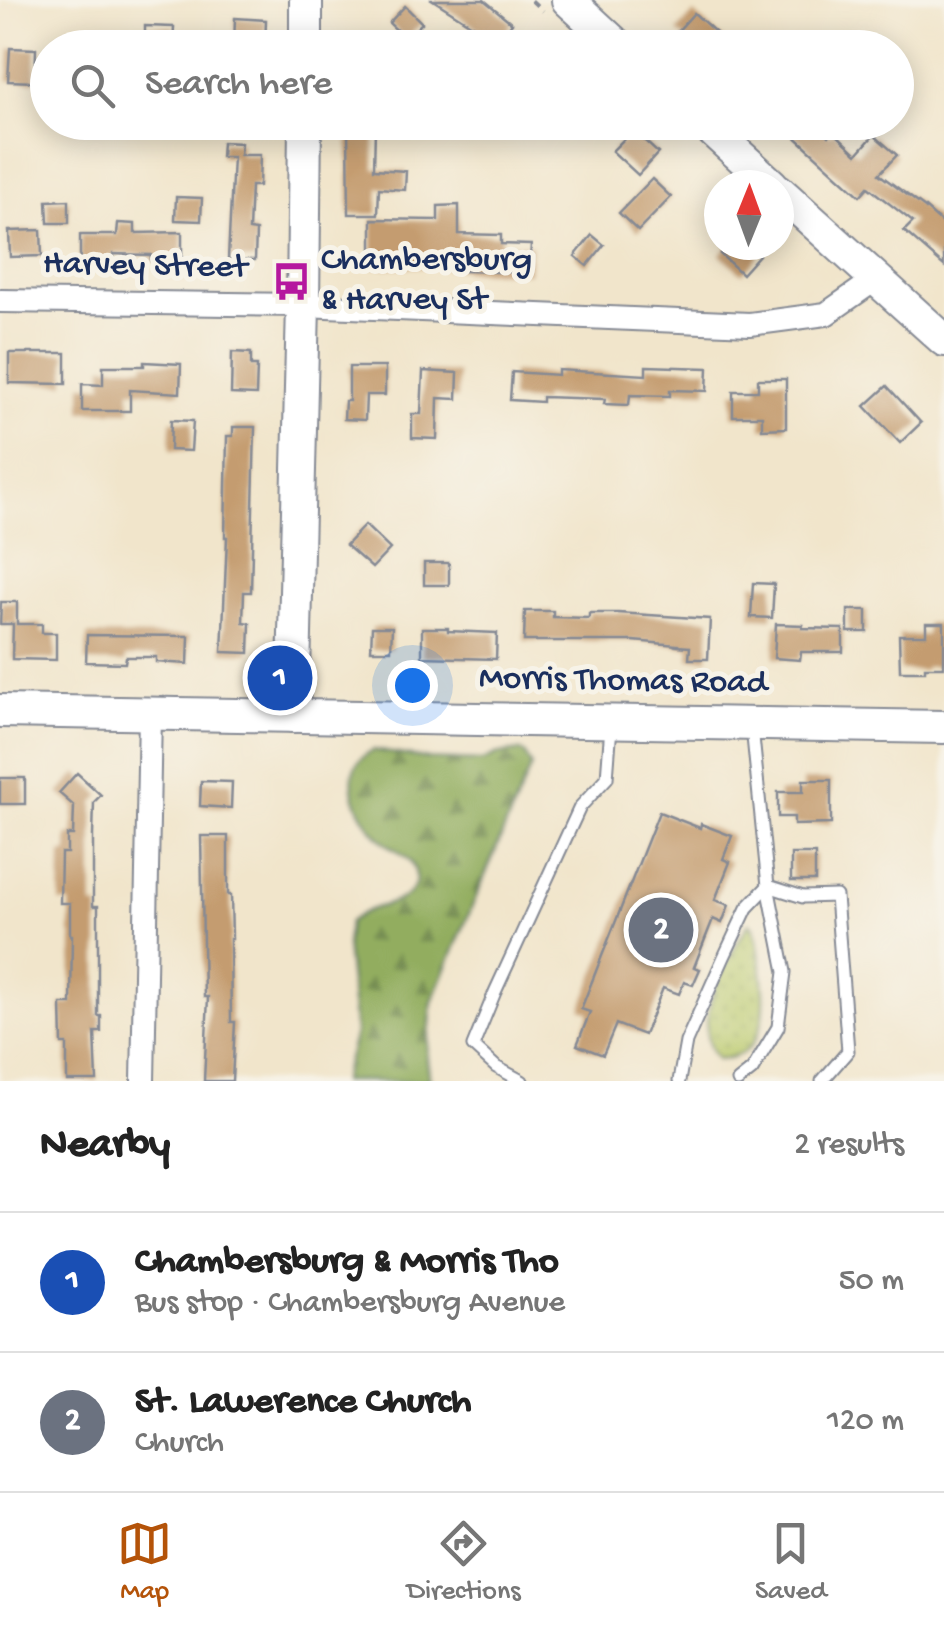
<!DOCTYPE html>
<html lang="en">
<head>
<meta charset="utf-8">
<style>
	:root { --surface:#fff; --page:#f2f2f2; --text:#222; --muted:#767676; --line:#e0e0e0; --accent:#b45309 }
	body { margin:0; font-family:"Gochi Hand",sans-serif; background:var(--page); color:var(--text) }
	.compass { position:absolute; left:704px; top:170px; width:90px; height:90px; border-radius:50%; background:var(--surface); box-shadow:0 5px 25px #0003; rotate:1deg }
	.you { position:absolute; left:412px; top:685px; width:35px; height:35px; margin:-25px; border:8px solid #fff; border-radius:50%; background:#1a73e8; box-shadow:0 0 0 15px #1a73e833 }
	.badge { display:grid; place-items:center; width:65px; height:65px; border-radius:50%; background:var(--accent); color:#fff; font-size:32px; font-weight:700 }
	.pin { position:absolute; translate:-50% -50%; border:5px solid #fff; box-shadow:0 2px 10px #0006 }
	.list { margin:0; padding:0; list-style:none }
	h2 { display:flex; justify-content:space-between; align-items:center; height:130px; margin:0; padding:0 40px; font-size:42px }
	h2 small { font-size:32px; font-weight:400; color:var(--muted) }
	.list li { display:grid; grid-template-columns:65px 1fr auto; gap:30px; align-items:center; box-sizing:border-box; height:140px; padding:0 40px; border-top:2px solid var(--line) }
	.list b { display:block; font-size:38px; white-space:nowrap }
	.list p { margin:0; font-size:32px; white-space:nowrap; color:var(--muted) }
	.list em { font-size:32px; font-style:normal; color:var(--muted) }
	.icon { flex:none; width:55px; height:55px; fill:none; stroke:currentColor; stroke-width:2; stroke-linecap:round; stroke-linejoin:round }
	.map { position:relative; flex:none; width:944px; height:1081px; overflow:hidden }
	.search { position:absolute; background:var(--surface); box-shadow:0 5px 25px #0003; left:30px; right:30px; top:30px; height:110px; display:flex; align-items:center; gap:25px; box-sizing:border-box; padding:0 35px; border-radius:55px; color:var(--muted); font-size:38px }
	.sheet { height:410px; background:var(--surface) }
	nav { display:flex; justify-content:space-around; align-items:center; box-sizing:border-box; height:140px; border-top:2px solid var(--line); background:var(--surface); font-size:28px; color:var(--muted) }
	nav a { display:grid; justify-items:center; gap:5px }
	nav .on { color:var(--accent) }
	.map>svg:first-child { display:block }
</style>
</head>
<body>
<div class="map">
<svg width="944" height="1081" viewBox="0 0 944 1081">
	<defs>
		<pattern id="grass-dots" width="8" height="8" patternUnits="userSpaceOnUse" patternTransform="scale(2.5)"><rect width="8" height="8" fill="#b9c96b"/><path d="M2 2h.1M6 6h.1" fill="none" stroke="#9ead5f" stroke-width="1.8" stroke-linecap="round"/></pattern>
		<pattern id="forest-firs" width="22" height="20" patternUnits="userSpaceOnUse" patternTransform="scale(2.5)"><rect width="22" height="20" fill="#92ad5f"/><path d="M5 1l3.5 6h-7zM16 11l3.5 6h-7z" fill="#768d52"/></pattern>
	</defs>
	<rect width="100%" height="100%" fill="#f7f3e8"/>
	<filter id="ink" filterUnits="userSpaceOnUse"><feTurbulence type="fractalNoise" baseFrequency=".01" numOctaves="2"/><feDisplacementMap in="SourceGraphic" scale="20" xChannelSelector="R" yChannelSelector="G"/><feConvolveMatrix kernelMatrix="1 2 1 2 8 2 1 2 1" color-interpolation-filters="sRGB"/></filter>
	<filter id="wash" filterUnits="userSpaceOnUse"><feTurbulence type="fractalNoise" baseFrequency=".0048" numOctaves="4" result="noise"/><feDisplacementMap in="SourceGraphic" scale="40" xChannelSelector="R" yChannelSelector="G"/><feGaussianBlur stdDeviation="2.25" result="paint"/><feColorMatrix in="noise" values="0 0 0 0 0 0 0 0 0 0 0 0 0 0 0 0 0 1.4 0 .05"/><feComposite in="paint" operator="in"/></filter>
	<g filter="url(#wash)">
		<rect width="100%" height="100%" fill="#f1e5cb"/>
		<path fill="url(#grass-dots)" stroke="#6a7c64" stroke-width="2.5" d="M749,923C758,931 758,946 760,959C767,996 772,1059 717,1059C687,1025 730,955 749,923Z"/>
		<path fill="url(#forest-firs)" stroke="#566e5e" stroke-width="2.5" d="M374,750L429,759L483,761L498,754L520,751L525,754L531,766L432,1002L427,1059L430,1081H342L355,1033L346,945L349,922C355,918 362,913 369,910C382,905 401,903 411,891C418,883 417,872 411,863C403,852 390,848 381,839C357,816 334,767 374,750Z"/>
		<g id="blocks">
			<g fill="#c49c6f">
				<polygon points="433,0 484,0 512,23 508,28 517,36 506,48 486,48 477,39 483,32"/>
				<polygon points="405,6 422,23 406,39 389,23"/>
				<polygon points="694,13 733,48 695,48 677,32"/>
				<polygon points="235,18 266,20 265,48 234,48"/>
				<polygon points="145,26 174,27 173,48 145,48"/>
				<polygon points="10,48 36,49 35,82 8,81"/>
				<polygon points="779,122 814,122 829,136 833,131 857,154 874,135 897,155 879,174 925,208 944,225 944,266 904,231 913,222 868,187 860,196"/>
				<polygon points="348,127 375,128 374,169 406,171 405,190 379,188 378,214 349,214"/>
				<polygon points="633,130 658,153 638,175 612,151"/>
				<polygon points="222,142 241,143 240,155 260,155 259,186 251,186 249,230 256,231 255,260 228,259 233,157 221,157"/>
				<polygon points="652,179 671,197 638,231 619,213"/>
				<polygon points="176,197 202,198 201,221 175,220"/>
				<polygon points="69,200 69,223 48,223 47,201"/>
				<polygon points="459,205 459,234 501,235 501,244 531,245 529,273 464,271 464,269 415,267 372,268 372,219 438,220 438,206"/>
				<polygon points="118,223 135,224 135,233 182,232 182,261 151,261 151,255 113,254 113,261 80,260 80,235 117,235"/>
				<polygon points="41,230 42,256 10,257 9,231"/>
				<polygon points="592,235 604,245 587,266 575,256"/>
				<polygon points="729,245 748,245 759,255 742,274 720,254"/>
				<polygon points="232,352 251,353 251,366 257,366 256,395 231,394"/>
				<polygon points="9,353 66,353 66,384 9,383"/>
				<polygon points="144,362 181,364 180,393 130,390 130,411 82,411 82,384 103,385 103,366 144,366"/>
				<polygon points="646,366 708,368 707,391 670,390 670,396 630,395 629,405 604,404 605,399 542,397 542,402 510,400 512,372 558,375 558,370 646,375"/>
				<polygon points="349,367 385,367 385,395 366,395 365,420 344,419 345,401 349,401"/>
				<polygon points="423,371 458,373 457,399 438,398 437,439 412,438 412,414 421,414"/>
				<polygon points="758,379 786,379 786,428 762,429 762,416 733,416 733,391 758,391"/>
				<polygon points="887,386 921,423 900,443 865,406"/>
				<polygon points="171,420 193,421 191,451 170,450"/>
				<polygon points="233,427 255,427 251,592 244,592 243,622 250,623 249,653 222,652 227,537 225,537 227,436 233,436"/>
				<polygon points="365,525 390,549 372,568 346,545"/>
				<rect x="424" y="563" width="25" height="22"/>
				<polygon points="753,583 774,584 772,618 751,617"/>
				<polygon points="1,602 17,602 17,624 42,624 42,633 56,633 56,660 12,659 13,624 0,624"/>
				<rect x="848" y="610" width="19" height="22"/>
				<polygon points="525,611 553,611 553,617 589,618 589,613 618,613 710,619 708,659 689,659 690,647 676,646 677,645 633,641 524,641"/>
				<polygon points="926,623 944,623 944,667 925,667 925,671 900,671 899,635 926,635"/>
				<polygon points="776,624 803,625 802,628 843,629 843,652 801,652 800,660 774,658"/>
				<polygon points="372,627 392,627 391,650 371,650"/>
				<polygon points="422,628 448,628 448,631 497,633 496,659 422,657"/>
				<polygon points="87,635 189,636 188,664 156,662 156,657 126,657 125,663 86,662"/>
				<polygon points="77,773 101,795 94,802 93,836 93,906 98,906 98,1016 101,1016 101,1032 95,1032 97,1081 67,1081 67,1044 62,1044 61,1004 71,1004 72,935 70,935 70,903 60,903 61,853 67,853 67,835 73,835 74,806 59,793"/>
				<rect x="0" y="778" width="25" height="26"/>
				<polygon points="803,780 831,780 831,824 794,825 794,817 778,817 778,792 803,792"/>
				<polygon points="201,781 232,782 231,808 200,806"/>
				<polygon points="659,812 700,828 701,824 732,836 723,859 730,862 715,900 729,905 722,923 713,919 694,967 700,969 693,985 684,982 679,994 663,988 644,1035 616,1024 603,1055 577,1045 590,1012 581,1009"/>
				<polygon points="201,836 228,836 228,895 231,895 232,939 230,939 231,1022 235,1022 232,1081 204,1081 208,997 204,997"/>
				<rect x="791" y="854" width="24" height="27"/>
			</g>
		</g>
	</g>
	<g filter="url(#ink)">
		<use href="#blocks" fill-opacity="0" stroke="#868a94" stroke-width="2.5"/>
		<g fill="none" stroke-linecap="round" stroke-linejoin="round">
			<defs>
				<g id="lane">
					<polyline points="522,1081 496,1067 473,1046 495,992 580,807 607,778 611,726"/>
					<polyline points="679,1081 686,1042 724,957 747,908 768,886 803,897 836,896 848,1051 822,1081"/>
					<polyline points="738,1081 752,1070 778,1027 785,972 768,886 752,727"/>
				</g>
				<g id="street">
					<polyline points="0,301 303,305 750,324 826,314 876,279"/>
					<polyline points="143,1081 150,714"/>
				</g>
				<g id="secondary">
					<polyline points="568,0 620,48"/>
					<polyline points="306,48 306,0"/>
					<polyline points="703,122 772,185"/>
					<polyline points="779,191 944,340"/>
					<polyline points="0,711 944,727"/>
					<polyline points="293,716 303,305 305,122"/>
				</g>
			</defs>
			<use href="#lane" stroke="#868a94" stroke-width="15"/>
			<use href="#street" stroke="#868a94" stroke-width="26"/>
			<use href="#secondary" stroke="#868a94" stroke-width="36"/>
			<g stroke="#868a94" stroke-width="4" stroke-dasharray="8 8" stroke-linecap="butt">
				<polyline points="531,0 543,11"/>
				<polyline points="668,122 679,132"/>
			</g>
			<use href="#lane" stroke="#fff" stroke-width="11"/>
			<use href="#street" stroke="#fff" stroke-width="22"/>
			<use href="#secondary" stroke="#fff" stroke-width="32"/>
		</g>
	</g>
	<defs>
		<symbol id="bus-bare" viewBox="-9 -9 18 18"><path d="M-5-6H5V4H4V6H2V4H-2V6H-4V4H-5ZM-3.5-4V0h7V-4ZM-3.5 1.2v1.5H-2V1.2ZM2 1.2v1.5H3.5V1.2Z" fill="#b5179e" stroke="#f7f3e8" stroke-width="2.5" paint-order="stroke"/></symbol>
	</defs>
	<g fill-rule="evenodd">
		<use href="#bus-bare" x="264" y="254" width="55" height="55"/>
	</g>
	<g text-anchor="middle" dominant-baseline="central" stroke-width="10" stroke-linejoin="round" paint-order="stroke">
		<g font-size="35" fill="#1b2f5e" stroke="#f7f3e8" text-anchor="start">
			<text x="321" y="261">Chambersburg<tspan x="321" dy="40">&amp; Harvey St</tspan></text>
		</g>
		<g font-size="35" fill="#1b2f5e" stroke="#f7f3e8">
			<text transform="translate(145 267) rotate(1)">Harvey Street</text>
			<text transform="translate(623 682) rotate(1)">Morris Thomas Road</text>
		</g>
	</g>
</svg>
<svg class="compass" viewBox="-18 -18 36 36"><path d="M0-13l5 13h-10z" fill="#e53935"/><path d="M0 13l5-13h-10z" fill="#767676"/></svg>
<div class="you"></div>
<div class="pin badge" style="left:280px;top:678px;background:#1a4fb4">1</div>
<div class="pin badge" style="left:661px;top:930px;background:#6b7280">2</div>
<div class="search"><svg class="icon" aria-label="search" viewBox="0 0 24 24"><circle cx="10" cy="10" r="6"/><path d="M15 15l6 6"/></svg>Search here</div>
</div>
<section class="sheet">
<h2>Nearby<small>2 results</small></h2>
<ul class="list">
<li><span class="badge" style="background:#1a4fb4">1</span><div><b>Chambersburg &amp; Morris Tho</b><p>Bus stop · Chambersburg Avenue</p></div><em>50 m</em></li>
<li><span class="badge" style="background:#6b7280">2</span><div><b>St. Lawerence Church</b><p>Church</p></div><em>120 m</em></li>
</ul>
</section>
<nav>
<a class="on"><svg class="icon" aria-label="map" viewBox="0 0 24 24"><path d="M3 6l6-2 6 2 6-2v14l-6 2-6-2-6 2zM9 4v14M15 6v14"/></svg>Map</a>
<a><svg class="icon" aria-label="directions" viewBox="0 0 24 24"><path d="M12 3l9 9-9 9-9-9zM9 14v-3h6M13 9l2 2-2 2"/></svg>Directions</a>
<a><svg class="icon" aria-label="saved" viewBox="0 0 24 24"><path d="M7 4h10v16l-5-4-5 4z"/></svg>Saved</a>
</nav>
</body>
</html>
